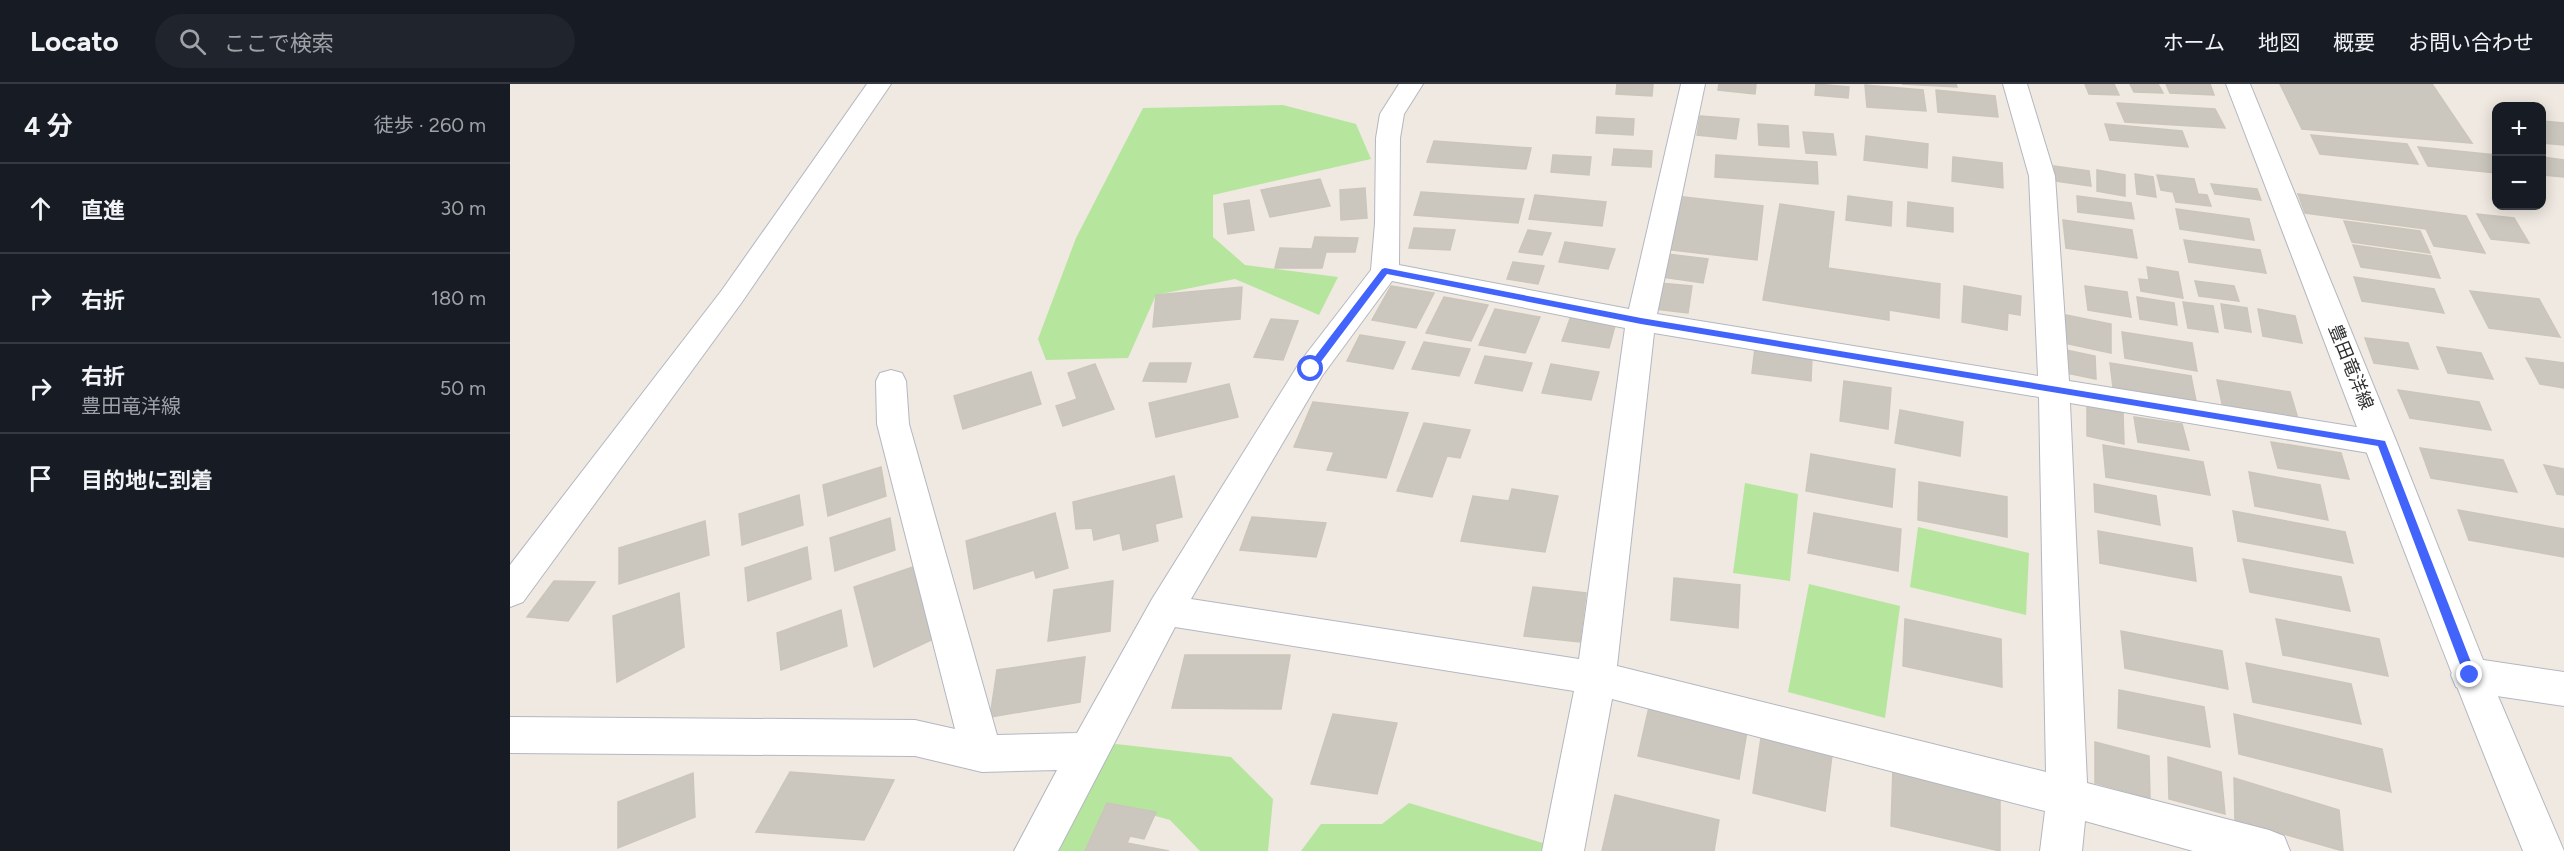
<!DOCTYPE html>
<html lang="ja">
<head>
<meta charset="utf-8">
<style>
	:root { --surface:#171b24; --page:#20242c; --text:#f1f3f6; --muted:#9ea1a6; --line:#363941 }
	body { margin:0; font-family:Figtree,"Noto Sans JP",sans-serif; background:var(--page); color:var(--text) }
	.controls { position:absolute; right:18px; top:18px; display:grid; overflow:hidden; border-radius:12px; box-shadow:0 3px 15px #0003 }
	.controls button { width:54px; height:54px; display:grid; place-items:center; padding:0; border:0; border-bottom:2px solid var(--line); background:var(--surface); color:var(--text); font:30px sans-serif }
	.stop { position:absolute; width:18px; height:18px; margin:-14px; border:4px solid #4264fb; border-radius:50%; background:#fff }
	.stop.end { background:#4264fb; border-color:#fff; box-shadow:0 2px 6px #0008 }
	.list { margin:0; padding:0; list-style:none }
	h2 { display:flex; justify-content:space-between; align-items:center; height:78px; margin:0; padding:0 24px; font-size:26px }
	h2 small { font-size:20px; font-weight:400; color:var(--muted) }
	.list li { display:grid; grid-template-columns:39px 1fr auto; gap:18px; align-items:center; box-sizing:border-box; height:90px; padding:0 24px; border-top:2px solid var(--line) }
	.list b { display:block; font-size:22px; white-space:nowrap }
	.list p { margin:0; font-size:20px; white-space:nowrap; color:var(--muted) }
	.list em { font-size:20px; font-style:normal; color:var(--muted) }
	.icon { flex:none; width:33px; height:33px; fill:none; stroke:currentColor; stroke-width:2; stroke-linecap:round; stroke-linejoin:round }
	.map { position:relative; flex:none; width:2054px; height:767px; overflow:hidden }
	header { display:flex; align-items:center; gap:36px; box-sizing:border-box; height:84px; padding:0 30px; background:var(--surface); border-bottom:2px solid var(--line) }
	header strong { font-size:28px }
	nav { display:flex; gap:33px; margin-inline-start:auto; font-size:21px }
	.search { width:420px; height:54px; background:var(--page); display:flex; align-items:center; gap:15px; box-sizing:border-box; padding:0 21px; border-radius:33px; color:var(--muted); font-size:22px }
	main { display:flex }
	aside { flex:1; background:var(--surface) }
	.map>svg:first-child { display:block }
</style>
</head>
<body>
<header>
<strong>Locato</strong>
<div class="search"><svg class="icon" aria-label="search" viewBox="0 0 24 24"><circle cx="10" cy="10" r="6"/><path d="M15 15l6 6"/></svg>ここで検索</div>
<nav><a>ホーム</a><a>地図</a><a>概要</a><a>お問い合わせ</a></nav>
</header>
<main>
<aside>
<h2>4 分<small>徒歩 · 260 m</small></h2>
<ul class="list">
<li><svg class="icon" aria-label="ahead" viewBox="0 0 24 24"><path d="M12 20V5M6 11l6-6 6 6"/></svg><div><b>直進</b></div><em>30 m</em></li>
<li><svg class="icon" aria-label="right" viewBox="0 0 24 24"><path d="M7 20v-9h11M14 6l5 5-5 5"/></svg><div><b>右折</b></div><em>180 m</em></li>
<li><svg class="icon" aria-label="right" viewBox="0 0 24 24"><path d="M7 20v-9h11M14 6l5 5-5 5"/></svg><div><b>右折</b><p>豊田竜洋線</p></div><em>50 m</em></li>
<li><svg class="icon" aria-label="arrive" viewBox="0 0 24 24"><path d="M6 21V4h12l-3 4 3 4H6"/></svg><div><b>目的地に到着</b></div></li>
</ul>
</aside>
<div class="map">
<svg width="2054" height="767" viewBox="0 0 2054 767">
	<rect width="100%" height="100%" fill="#efe9e1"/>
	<g fill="#b6e59e">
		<polygon points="773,21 846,40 861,75 703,111 703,153 735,181 828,193 809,231 725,195 646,211 618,274 536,276 528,255 566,154 633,24"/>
		<polygon points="1235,399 1288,410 1280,497 1223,489"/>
		<polygon points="1408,443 1519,469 1516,531 1400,503"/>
		<polygon points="1299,500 1390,522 1375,634 1278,608"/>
		<polygon points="606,660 721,673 763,715 758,767 690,767 660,736 598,719 575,767 525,767 580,667"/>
		<polygon points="899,719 1033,759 1031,767 791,767 811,740 872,740"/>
	</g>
	<g fill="#cbc7bf" stroke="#cbc5ba" stroke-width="1.5">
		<polygon points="1107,0 1143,0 1142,12 1106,10"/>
		<polygon points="1209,0 1246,0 1245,10 1208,6"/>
		<polygon points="1306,0 1339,3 1338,14 1305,11"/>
		<polygon points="1392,0 1446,0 1447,3"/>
		<polygon points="1575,0 1604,0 1609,11 1579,10"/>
		<polygon points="1620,0 1648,0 1653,9 1624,8"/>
		<polygon points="1656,0 1700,0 1704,11 1660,9"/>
		<polygon points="1770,0 1922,0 1962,59 1792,45"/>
		<polygon points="1355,1 1413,6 1416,27 1357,23"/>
		<polygon points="1426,6 1485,12 1488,33 1428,28"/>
		<polygon points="1607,19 1705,25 1715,44 1615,38"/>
		<polygon points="1190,32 1229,35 1226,55 1187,51"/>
		<polygon points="1087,33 1124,35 1123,51 1086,49"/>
		<polygon points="2032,37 2054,39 2054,61 2032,59"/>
		<polygon points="1248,40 1278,42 1279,63 1249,61"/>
		<polygon points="1595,40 1672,47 1678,63 1600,56"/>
		<polygon points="1293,48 1323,50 1326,71 1296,69"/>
		<polygon points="1801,51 1897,60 1908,80 1810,70"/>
		<polygon points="1356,52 1418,60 1417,84 1354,76"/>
		<polygon points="924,57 1021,64 1016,85 917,78"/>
		<polygon points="1908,63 1986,71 1986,89 1918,82"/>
		<polygon points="1104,65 1142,67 1141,83 1102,81"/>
		<polygon points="1043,71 1081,73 1079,91 1041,88"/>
		<polygon points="1206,71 1307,78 1308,100 1205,93"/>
		<polygon points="1443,73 1492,79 1493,104 1442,97"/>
		<polygon points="2032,73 2054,76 2054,93 2033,91"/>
		<polygon points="1544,82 1579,87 1581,102 1546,97"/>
		<polygon points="1587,86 1615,91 1615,112 1587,107"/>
		<polygon points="1625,90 1643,93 1646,113 1627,110"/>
		<polygon points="1647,91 1684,95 1688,110 1697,111 1701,122 1666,118 1663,108 1651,106"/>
		<polygon points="810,95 820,122 760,133 751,106"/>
		<polygon points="1701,100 1747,105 1751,116 1705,110"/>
		<polygon points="855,104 857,134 831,136 830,106"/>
		<polygon points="911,108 1014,115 1008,139 904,131"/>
		<polygon points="1788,110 1956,132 1975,169 1924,162 1916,145 1795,129"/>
		<polygon points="1025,111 1096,118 1092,142 1019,135"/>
		<polygon points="1165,112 1253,122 1247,176 1154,165"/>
		<polygon points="1338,112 1382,118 1381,142 1336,136"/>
		<polygon points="1567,112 1621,119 1624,135 1568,128"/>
		<polygon points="739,116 744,146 718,150 714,120"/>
		<polygon points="1398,118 1443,124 1443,148 1397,142"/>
		<polygon points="1270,120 1324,128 1318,184 1430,200 1429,234 1379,226 1379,236 1253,216"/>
		<polygon points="1666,125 1739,135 1744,156 1670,145"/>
		<polygon points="1967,130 2004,134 2019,159 1981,155"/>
		<polygon points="1553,136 1622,146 1627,174 1556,164"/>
		<polygon points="1834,137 1910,147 1920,169 1842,158"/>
		<polygon points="904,144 945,146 940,166 899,164"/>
		<polygon points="1018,146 1041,149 1032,171 1009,168"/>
		<polygon points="805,153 848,154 845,168 816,168 812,184 765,184 770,164 802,165"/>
		<polygon points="1674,156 1750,166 1756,189 1679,178"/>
		<polygon points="1055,158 1105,165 1098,185 1049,178"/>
		<polygon points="1843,161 1921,172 1930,194 1851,183"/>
		<polygon points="1157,170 1198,175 1193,199 1151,193"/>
		<polygon points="1003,178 1034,182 1028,200 997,195"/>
		<polygon points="1637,183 1668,188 1673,214 1631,207 1629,195 1639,196"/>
		<polygon points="1844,193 1924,205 1934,229 1852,217"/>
		<polygon points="1685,197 1724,202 1729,217 1689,212"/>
		<polygon points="1149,199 1182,202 1178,229 1145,225"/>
		<polygon points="881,202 924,209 906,244 862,236"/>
		<polygon points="1454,202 1511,212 1510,231 1498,229 1497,246 1452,238"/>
		<polygon points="1575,202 1617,208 1621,233 1578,226"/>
		<polygon points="732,203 730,235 643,243 646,211"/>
		<polygon points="1960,207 2029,215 2050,253 1979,244"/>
		<polygon points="934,213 978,221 961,257 916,249"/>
		<polygon points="1627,213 1664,219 1667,241 1630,235"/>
		<polygon points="1673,218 1703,222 1708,248 1678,244"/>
		<polygon points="1711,220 1737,224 1741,248 1715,244"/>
		<polygon points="985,225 1030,233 1015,269 969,261"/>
		<polygon points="1748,225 1785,232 1792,259 1753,252"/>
		<polygon points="1556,231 1601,240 1601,269 1554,259"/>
		<polygon points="1061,232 1106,238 1099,264 1052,257"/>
		<polygon points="761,235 788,237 773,276 744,273"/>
		<polygon points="1612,248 1682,259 1687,287 1615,274"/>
		<polygon points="850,251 895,258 883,285 837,277"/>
		<polygon points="1855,254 1898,259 1908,285 1864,279"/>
		<polygon points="914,258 960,265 949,292 902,285"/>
		<polygon points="1927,263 1971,269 1983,295 1938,289"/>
		<polygon points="1245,264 1302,271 1301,297 1242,289"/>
		<polygon points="1556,266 1585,272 1586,295 1556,289"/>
		<polygon points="975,272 1022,279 1012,307 965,299"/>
		<polygon points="2016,274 2054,279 2054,304 2030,300"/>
		<polygon points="640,279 681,279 676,298 633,297"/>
		<polygon points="1600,279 1681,292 1686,317 1603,303"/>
		<polygon points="585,280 604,325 553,342 546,322 567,315 558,289"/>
		<polygon points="1041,280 1089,288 1081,316 1032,309"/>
		<polygon points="521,288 531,320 453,345 444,312"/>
		<polygon points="1707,296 1780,308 1789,338 1713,324"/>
		<polygon points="1334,297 1381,304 1378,345 1330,337"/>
		<polygon points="719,300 728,333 646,353 639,319"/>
		<polygon points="1888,306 1969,318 1981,346 1900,334"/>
		<polygon points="803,318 898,329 876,394 817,386 824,368 784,363"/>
		<polygon points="1577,322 1613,329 1614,360 1577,352"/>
		<polygon points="1390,326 1453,338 1450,372 1385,359"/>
		<polygon points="1624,333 1672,340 1679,366 1628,358"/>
		<polygon points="914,339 960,346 950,374 937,372 922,413 887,407"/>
		<polygon points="1761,358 1831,369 1839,395 1768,384"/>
		<polygon points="1593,361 1693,378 1700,411 1596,393"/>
		<polygon points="1910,364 1993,376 2007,408 1921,394"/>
		<polygon points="1301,370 1385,385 1382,423 1296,407"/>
		<polygon points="2034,381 2054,385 2054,411 2047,410"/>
		<polygon points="371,383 376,412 318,432 313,401"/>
		<polygon points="1739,388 1810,401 1818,436 1745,422"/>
		<polygon points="664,392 672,433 645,440 648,457 613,466 610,449 584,456 582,444 566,445 563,418"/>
		<polygon points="1409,398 1497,413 1497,453 1408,436"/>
		<polygon points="1584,400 1646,412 1650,441 1585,428"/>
		<polygon points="1002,405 1048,412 1035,468 951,457 963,412 999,417"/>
		<polygon points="289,411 293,441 232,461 229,430"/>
		<polygon points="1948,426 2054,445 2054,473 1959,456"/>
		<polygon points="1723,427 1835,448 1843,479 1728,457"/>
		<polygon points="545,429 558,484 526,494 524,486 464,505 456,457"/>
		<polygon points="1304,429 1391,445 1388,487 1298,469"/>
		<polygon points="742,433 816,439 806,473 730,466"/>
		<polygon points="380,434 385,466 325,487 320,454"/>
		<polygon points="195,437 199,471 109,500 109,464"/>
		<polygon points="1588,447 1682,464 1686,497 1590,479"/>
		<polygon points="297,463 301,495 238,517 235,484"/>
		<polygon points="1733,475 1831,493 1840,527 1740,508"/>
		<polygon points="406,482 421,556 364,583 344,503"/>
		<polygon points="1164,494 1230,501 1228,544 1161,536"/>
		<polygon points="44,497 85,498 58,537 17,533"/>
		<polygon points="603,497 600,547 538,557 544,506"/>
		<polygon points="1023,503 1076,509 1070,558 1014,552"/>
		<polygon points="169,509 174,563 107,598 103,532"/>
		<polygon points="331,526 337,562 271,586 267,549"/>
		<polygon points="1395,535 1491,555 1492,603 1393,582"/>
		<polygon points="1766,535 1869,555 1878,592 1773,571"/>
		<polygon points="1611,547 1712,567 1718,605 1615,584"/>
		<polygon points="675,571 780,571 771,625 662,624"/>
		<polygon points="575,573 570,618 480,633 487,586"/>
		<polygon points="1736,579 1841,600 1851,640 1743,618"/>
		<polygon points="1609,606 1694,623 1700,663 1608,644"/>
		<polygon points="1140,619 1238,641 1229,695 1128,672"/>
		<polygon points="823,630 887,639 867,710 801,700"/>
		<polygon points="1724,630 1872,665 1881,708 1729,670"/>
		<polygon points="1251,654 1322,671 1315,727 1243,709"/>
		<polygon points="1585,658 1639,672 1640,714 1585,699"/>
		<polygon points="1658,673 1711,688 1715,730 1659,715"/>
		<polygon points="1383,685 1490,709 1490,767 1381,742"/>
		<polygon points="280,688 384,696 354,756 246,748"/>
		<polygon points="183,689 185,733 108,764 108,718"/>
		<polygon points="1724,694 1829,726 1833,767 1725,736"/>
		<polygon points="1105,711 1209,736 1204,767 1092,767"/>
		<polygon points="597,719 646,728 634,755 620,752 617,759 659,767 575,767"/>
	</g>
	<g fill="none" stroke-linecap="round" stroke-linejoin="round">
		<defs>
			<g id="street">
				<polygon points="357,0 381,0 232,218 13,518 0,523 0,481 212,206"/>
				<path d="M889,0H913L894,30L890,54L889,181L1119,225L1171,0H1195L1147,230L1528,292L1519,92L1493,0H1517L1545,92L1559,297L1871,347L1882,351L1887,359L1882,367L1871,371L1560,319L1577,699L1759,746L1774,752L1780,767H1683L1575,737L1572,767H1530L1535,727L1102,615L1074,767H1032L1064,607L665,543L548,767H504L547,686L472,688L405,672L0,669V633L405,636L445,645L367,340L366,297L370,289L381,286L392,289L396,297L399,340L487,651L567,649L642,515L790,278L861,186L865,139L866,54L870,30ZM882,197L1115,244L1069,575L681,515L812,292ZM1144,249L1529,313L1536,688L1107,582Z"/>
				<polygon points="1960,574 2054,588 2054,622 1960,608 1946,603 1941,591 1946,579"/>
			</g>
			<path id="secondary" d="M1716,0H1740L1887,359L1979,591L2054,767H2013C1909,513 1815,256 1716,0Z"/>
		</defs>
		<use href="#street" stroke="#b4b7c1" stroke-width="2"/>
		<use href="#secondary" stroke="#b4b7c1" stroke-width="2"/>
		<use href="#street" fill="#fff" fill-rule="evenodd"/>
		<use href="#secondary" fill="#fff" fill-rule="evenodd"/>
	</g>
	<polygon fill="#4264fb" points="875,184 1131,234 1875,357 1966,591 1960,596 1954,591 1868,362 1131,240 877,190 804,287 797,287 797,283 872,185"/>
	<g text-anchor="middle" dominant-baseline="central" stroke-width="6" stroke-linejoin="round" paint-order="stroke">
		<g font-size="18" fill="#2e2e2e" stroke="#fff">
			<text transform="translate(1841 283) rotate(68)">豊田竜洋線</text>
		</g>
	</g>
</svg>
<div class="controls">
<button>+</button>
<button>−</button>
</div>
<div class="stop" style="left:801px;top:285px"></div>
<div class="stop end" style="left:1960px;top:591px"></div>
</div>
</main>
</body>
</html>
